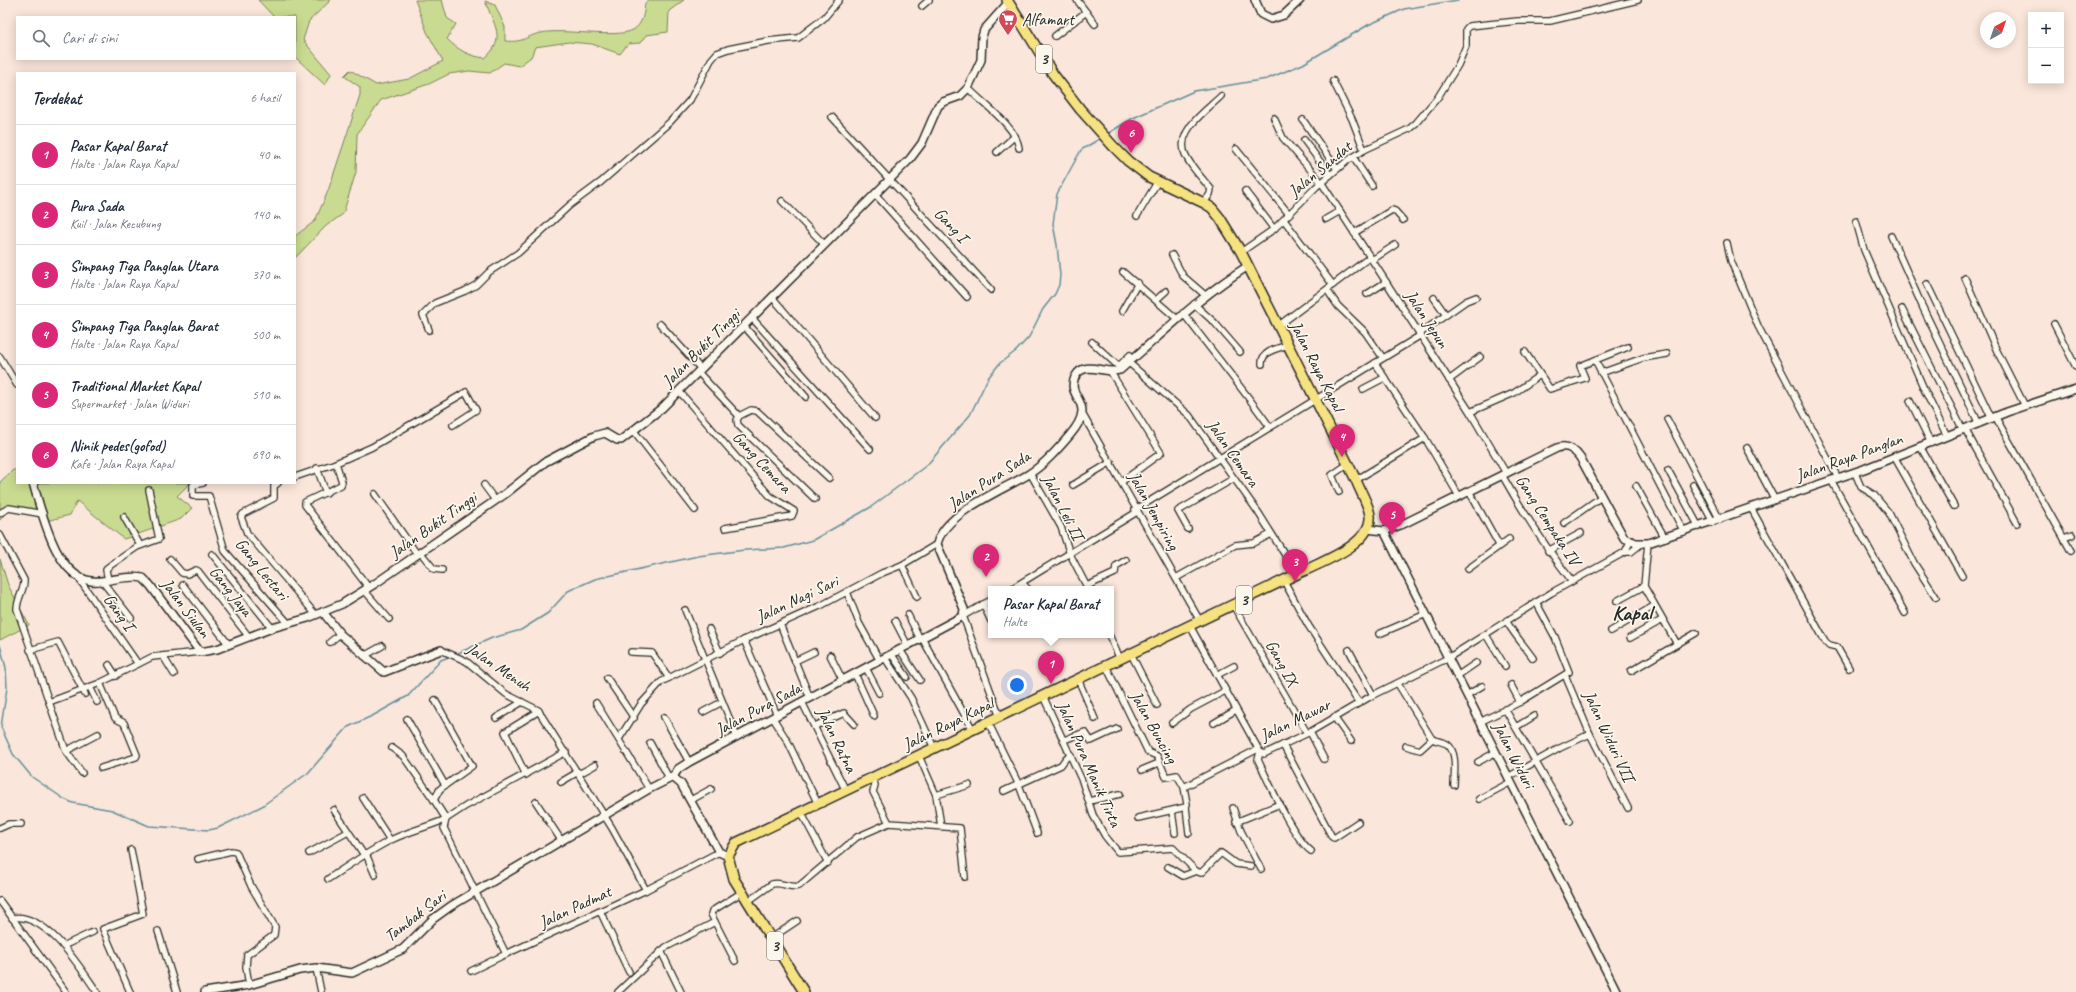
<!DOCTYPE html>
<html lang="id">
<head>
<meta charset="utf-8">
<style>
	:root { --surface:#fff; --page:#f2f2f3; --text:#1f2937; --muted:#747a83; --line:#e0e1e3; --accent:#db2777 }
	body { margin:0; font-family:Caveat,sans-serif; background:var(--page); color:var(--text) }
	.controls { position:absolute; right:12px; top:12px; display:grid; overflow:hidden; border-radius:0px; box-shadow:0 2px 10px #0003 }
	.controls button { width:36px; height:36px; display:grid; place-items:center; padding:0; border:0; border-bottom:1px solid var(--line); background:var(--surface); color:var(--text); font:20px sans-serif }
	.compass { position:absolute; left:1980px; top:12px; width:36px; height:36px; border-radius:50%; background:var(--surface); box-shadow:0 2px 10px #0003; rotate:40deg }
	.you { position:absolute; left:1017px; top:685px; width:14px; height:14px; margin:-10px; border:3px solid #fff; border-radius:50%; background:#1a73e8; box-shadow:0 0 0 6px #1a73e833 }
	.badge { display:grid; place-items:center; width:26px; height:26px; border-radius:50%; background:var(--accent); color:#fff; font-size:13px; font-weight:700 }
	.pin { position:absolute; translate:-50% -33px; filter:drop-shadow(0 1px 2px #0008) }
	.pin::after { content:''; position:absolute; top:21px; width:14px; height:12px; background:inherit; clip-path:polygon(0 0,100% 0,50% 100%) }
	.popup { position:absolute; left:988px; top:586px; width:126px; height:52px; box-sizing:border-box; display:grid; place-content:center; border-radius:0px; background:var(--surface); filter:drop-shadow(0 1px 3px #0005); font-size:13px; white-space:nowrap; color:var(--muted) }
	.popup b { font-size:15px; color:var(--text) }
	.popup::after { content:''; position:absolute; left:50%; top:100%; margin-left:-8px; border:8px solid transparent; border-top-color:var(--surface) }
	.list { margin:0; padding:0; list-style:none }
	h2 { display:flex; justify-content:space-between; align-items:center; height:52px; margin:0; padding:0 16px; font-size:17px }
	h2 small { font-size:13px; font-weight:400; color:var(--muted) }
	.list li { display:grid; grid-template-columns:26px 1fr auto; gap:12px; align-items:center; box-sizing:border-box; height:60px; padding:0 16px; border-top:1px solid var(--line) }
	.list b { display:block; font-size:15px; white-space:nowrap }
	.list p { margin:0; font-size:13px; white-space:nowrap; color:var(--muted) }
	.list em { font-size:13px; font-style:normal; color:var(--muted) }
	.icon { flex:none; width:22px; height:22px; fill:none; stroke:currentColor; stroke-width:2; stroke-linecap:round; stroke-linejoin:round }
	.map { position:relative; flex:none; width:2076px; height:992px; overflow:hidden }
	.search { position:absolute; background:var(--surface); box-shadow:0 2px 10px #0003; left:16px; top:16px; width:280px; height:44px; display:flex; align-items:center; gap:10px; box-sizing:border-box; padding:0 14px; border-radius:0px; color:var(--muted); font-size:15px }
	.panel { position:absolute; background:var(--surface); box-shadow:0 2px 10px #0003; left:16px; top:72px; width:280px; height:412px; border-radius:0px }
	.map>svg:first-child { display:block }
</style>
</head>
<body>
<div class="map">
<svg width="2076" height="992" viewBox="0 0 2076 992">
	<rect width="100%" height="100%" fill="#fae6da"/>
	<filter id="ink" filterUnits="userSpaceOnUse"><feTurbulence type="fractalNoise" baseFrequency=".025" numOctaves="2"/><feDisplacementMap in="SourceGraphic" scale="8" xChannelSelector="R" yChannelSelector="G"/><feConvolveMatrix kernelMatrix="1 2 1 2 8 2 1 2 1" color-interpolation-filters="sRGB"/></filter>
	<g filter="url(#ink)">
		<g fill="#c9db90" stroke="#7a835e">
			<polygon points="258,0 331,0 309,21 303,40 331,74 325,85 295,57 295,17 274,17"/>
			<path d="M415,0H442L447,18L456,24L447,39C458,50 469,56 485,58C507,39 494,25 485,1L495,5L505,27V41C525,43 525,36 541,33C563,28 615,39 633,30C643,24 644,13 645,3L649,0H684L669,11L668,32L646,35L640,43L628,44L620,54L592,44L569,42L535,47L531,57L519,66L504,63L490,73L469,71L449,74L429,84L381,100L357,134L356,172L343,214L326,226L295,258V236L315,221L328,191L360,95V87L344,76L350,70L376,85L409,79L443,61L427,32Z"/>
			<polygon points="13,470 17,470 17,483 190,483 177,496 192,508 181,519 124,539 77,501 70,515 50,520 9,508 0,520 0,482"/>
			<polygon points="0,559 8,585 29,625 0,640"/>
		</g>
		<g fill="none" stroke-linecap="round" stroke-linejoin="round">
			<g stroke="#638f9d" stroke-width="1.5">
				<polyline points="1107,134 1133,118 1194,91 1267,79 1303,64 1368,25 1404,9 1458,0"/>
				<polyline points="0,645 6,668 7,688 1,727 13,754 32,777 64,799 73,803 112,810 149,826 209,830 218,828 262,806 308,773 348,727 374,715 408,696 441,660 451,656"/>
				<polyline points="456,654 492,638 521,630 548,613 568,591 595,579 698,556 745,550 784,548 813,540 871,507 927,465 970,415 988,378 1000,363 1016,351 1029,337 1043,309 1055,294 1059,285 1060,275 1057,245 1053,224 1057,194 1081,150 1101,138"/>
			</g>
			<defs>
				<g id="minor">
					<polyline points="1077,0 1095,24"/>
					<polyline points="922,6 929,0"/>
					<polyline points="1055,36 1086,12"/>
					<polyline points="1333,81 1352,119 1364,150"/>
					<path d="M968,88C983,104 1016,126 1019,148"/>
					<polyline points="832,117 991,290"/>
					<polyline points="1274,118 1283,138 1321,182 1370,257 1470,412 1506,473"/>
					<polyline points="1303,120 1337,169"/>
					<polyline points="1304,140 1330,175"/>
					<polyline points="1236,149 1289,214"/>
					<polyline points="997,152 1015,136"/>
					<polyline points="1353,157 1372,186"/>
					<polyline points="1245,191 1274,229"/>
					<polyline points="875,194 967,297"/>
					<polyline points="782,201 824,244"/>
					<path d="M1204,203L1210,194L1211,189C1202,178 1188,164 1184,151C1178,129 1208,109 1221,96"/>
					<polyline points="1137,216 1158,181"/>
					<polyline points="1326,219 1340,211"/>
					<polyline points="1284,220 1333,285"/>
					<polyline points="1856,221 1864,250 1924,389 1947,436"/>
					<polyline points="1354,233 1392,210 1395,211 1403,220"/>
					<polyline points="1891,236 1923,308 1979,424"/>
					<polyline points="1727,243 1731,261 1758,326 1838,478"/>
					<polyline points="1241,252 1274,229 1316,187 1347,161 1364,150 1409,129 1416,123 1438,97 1458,65 1466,46 1466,29 1469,26 1518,21 1550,21 1638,0"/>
					<polyline points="1172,255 1183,276 1205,295"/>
					<polyline points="1372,260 1395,245"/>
					<polyline points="1123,272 1176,318"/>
					<polyline points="1965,278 1996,349 2025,406"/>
					<polyline points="1927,284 1992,419"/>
					<polyline points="1327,290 1338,306 1365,332 1383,358"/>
					<polyline points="1367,294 1386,282"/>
					<polyline points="772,297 875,418"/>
					<polyline points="1434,298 1446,315"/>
					<polyline points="1156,300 1166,291"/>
					<polyline points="1194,304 1215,323 1240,352"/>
					<polyline points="1902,309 1963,430"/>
					<polyline points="1122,311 1138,283"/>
					<path d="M1183,313C1212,351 1242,388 1270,427"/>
					<polyline points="752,318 870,449"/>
					<polyline points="660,324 701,369"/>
					<polyline points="2054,324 2076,367"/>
					<polyline points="744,326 806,397"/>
					<polyline points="1278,326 1370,257"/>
					<polyline points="429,330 423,315 435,303 465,291 476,285 489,272 518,253 570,205 601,182 670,122 690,100 711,60 717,53 728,49 768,41 798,38 824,18 839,0"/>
					<polyline points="1419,334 1466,301 1476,297"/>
					<polyline points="1092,342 1117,365 1121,364 1130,355 1133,358"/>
					<polyline points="1525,352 1550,389 1585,378 1580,366 1628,347"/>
					<polyline points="0,357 17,385"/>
					<polyline points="1595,360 1684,532"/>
					<polyline points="1128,362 1189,415 1258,512 1297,574"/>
					<polyline points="1375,363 1425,438 1459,496"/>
					<path d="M1262,364C1261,351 1279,348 1288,345"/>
					<polyline points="1110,371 1161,453 1121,482"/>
					<polyline points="698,372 739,416 751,410 757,411 829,478"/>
					<polyline points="1601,373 1643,358 1667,354"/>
					<polyline points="1449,380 1480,357"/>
					<polyline points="1363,389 1384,378"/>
					<polyline points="679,391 770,496 794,511 792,516 725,528"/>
					<polyline points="1910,401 1931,443"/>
					<polyline points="1470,412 1514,393 1540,375"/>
					<polyline points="1083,415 1200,621"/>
					<polyline points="739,416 737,420 738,425 815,499"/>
					<polyline points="1996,418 2071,551"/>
					<polyline points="1667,419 1720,520"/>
					<polyline points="1965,429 2017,523"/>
					<polyline points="634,431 695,510"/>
					<polyline points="1747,448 1775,500"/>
					<polyline points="1921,448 1954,506"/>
					<polyline points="1895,458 1962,576"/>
					<polyline points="317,468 326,493"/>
					<polyline points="1668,470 1699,527"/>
					<polyline points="1030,473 1061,527 1070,554 1088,589"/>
					<polyline points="1855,473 1861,487 1874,495 1889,513 1914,563 1936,597"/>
					<path d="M1502,475C1523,512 1545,547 1572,581"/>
					<polyline points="295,477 336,463"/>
					<polyline points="1356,480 1425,438"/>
					<polyline points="1831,480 1905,613"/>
					<polyline points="203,483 193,485 193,496 209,496 225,551 289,624"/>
					<polyline points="278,483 274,486 274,498 243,514 241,517 247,533 316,615"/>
					<polyline points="484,485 495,500"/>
					<polyline points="1073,485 1111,462"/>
					<polyline points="1693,485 1713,522"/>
					<polyline points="1636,486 1665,538"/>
					<polyline points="1469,491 1499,545"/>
					<polyline points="1339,492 1332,475 1348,464"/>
					<polyline points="375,494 417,554"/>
					<polyline points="1751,508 1825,641 1829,645 1837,647 1849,668"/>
					<polyline points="1135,510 1421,335"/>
					<polyline points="0,513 9,508 43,514"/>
					<polyline points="124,517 140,545"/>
					<polyline points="1564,523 1601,497"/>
					<polyline points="1188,529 1178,511 1233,479"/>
					<path d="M0,535L24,580C25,589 17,598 17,609L49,702L100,683L152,657L200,652"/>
					<polyline points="2064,538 2072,535"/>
					<polyline points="1648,543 1644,586 1677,644"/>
					<polyline points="1548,551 1581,533"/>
					<polyline points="420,552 434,569 442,570"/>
					<polyline points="1625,552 1631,552 1641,544"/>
					<polyline points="212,554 272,628"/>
					<polyline points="170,559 182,573 187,574 196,570 198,571 249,637"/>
					<polyline points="902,565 917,597"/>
					<polyline points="1468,569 1509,539"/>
					<polyline points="77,576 138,664"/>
					<polyline points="1176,578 1235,545 1254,543 1271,534"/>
					<polyline points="108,580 106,570 108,567 137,547 159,539 149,490"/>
					<polyline points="102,581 131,618"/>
					<polyline points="1284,581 1308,625 1359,703"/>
					<polyline points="1022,583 1028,589"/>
					<polyline points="183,585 229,645"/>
					<polyline points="1087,586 1115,573 1116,566 1126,560"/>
					<polyline points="369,588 305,505 305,502 341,485 342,482 336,463 372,447 466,392 476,410 453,425"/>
					<polyline points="1011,589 1137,512"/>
					<polyline points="364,590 389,619"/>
					<polyline points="847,592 859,623 880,661"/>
					<polyline points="991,600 963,616 1000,717"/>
					<polyline points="1617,601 1644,586"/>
					<polyline points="983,604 991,621"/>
					<polyline points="1233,605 1307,733"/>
					<polyline points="685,610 737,737"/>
					<polyline points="908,615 920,639"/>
					<polyline points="895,621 908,646"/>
					<path d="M1507,622C1515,636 1524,645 1533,658"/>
					<polyline points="780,624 810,698"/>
					<polyline points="1190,626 1260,752 1264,754 1310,732 1373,695 1448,658 1551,593 1625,552 1630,542"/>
					<polyline points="709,629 720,653"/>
					<polyline points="1611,631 1654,606"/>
					<polyline points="1379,634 1426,614"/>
					<polyline points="1109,635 1120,659"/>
					<polyline points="1486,635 1505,666"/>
					<polyline points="922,638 973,730"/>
					<polyline points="1630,638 1662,620"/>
					<polyline points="744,640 777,715"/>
					<polyline points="330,642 340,634"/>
					<polyline points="30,650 58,642 85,694"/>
					<polyline points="441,650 466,661 506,694 538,710 612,828 646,890"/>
					<polyline points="900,650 920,680"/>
					<polyline points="1349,650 1373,695"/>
					<polyline points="631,652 652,653 669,678"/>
					<polyline points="1131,654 1157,705"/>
					<polyline points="830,655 843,681"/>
					<polyline points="892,655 907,677"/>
					<polyline points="163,656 174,674"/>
					<polyline points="364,656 382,646"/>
					<polyline points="885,658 911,698 934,748"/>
					<polyline points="795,661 814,652"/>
					<polyline points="109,665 116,676"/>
					<polyline points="1106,666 1148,752 1157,756 1166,777 1177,775 1184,787 1187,804 1186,807 1138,818"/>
					<polyline points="866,668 879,693"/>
					<polyline points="1631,671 1696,633"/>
					<polyline points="855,674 874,716"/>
					<polyline points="1217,675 1234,666"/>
					<polyline points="1565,675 1590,734 1628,808"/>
					<polyline points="1457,676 1476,663"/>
					<polyline points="607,678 634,718"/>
					<polyline points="1078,679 1095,719"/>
					<polyline points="100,683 115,718 124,723 137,755 136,757 101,768"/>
					<path d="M1398,684L1432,739C1437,741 1443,742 1447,744C1458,752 1454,774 1454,785"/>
					<polyline points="1511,685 1520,702"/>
					<polyline points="90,687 97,702"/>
					<polyline points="1467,695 1482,686"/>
					<polyline points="1043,696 1082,781 1093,815 1105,836 1118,852 1173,848 1196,871 1201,873 1221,853 1236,864 1251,866"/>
					<polyline points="435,700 472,766 440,789 434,800 446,819 466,806 566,752"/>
					<polyline points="49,702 66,751 82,773"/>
					<polyline points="802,702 846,791"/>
					<polyline points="596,703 649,789"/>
					<polyline points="1505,709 1570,821"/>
					<polyline points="703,712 722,702"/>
					<polyline points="664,717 689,762"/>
					<polyline points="1334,717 1351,741"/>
					<polyline points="496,718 522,702"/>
					<polyline points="773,718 788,742 818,804"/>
					<polyline points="407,719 445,785"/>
					<polyline points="988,722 1019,785 1037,833"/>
					<polyline points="1480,722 1520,702 1569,672 1555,637 1536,602"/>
					<polyline points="1172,723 1191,709 1225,691"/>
					<polyline points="1214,723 1236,710"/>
					<polyline points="815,726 844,713 854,724"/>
					<polyline points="1516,727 1534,716"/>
					<polyline points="1310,732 1324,759"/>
					<polyline points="619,739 641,704 661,682 744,640 822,605 882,573 902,565 937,544"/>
					<polyline points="1064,740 1085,732 1091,741 1117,729"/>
					<polyline points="650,743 669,778"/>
					<polyline points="1283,745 1332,837 1334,838 1358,822"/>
					<polyline points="1406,746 1420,750 1432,739"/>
					<polyline points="392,748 403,756 434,800"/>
					<polyline points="66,751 98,734"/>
					<path d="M1260,752L1258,760C1269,782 1292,837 1311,851"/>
					<polyline points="919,756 936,795 941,826"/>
					<polyline points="1478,762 1496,752"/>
					<polyline points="1142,770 1159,763"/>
					<polyline points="579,774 595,765"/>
					<polyline points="526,775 505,732 539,711"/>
					<polyline points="1508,777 1560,748 1590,734"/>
					<polyline points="872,778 875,785 873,792 889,823 960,828 965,877"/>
					<polyline points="561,782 578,772"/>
					<polyline points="1184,787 1258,749"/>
					<polyline points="1004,791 1061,765 1066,758 1071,755"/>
					<polyline points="936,795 969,785"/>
					<polyline points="363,798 390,840"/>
					<polyline points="1479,799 1511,782"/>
					<polyline points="691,800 711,789"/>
					<polyline points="1089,801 1120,794"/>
					<polyline points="536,802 561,840"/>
					<polyline points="1186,807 1189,833"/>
					<polyline points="1233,808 1241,831 1261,869"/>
					<polyline points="334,810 364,855"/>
					<polyline points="1172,811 1175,833"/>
					<polyline points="801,812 828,863"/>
					<polyline points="1236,822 1280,804"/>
					<polyline points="0,828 9,824 21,824"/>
					<polyline points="309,853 348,832"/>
					<polyline points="366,854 375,875"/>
					<polyline points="198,859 231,851 236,852 251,886 275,927 274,935 247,955 246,967 249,985"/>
					<polyline points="1168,867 1183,876 1196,871"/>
					<path d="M328,879C349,865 369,851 391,840C409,831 428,827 446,819L444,828L506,954L646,890L719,852"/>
					<polyline points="0,901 66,992"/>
					<path d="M747,902L772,884C782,881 790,889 799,886L857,837L889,823"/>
					<polyline points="600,911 629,972"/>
					<path d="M12,918C46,911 81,969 97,992"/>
					<polyline points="715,922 735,961"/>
					<polyline points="158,931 177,992"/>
					<polyline points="770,939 797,921"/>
					<polyline points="63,946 93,932"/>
					<polyline points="661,951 681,992"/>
					<polyline points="316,968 321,992"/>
					<polyline points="471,971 506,954"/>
					<polyline points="130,992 103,929 143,914 131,850"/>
					<polyline points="618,992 666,947 715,922 711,914 712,911 741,893"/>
				</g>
				<g id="tertiary">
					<polyline points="1255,0 1261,14 1271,19 1284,15 1300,0"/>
					<path d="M33,483C42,512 55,576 91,581C107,583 126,574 143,578L150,585L200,652L217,649L272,628L308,618L342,604L376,583L505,494L545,462L594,436L605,433L617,440H621L662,408L910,159L922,143L938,106L943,102L960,96L968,88L981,60L982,37L984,30L1008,3"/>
					<path d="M1367,529L1384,531L1403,524L1557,448C1568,444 1575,450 1581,459L1624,538L1636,543H1648L1864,469L2007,412L2076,389"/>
					<polyline points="1384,531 1617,992"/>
					<polyline points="323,612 340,634 384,672 441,650"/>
					<path d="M673,777L678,769L689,762L963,616L964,609L937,544C944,513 1003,490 1029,474C1045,464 1058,449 1070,435C1099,401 1065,399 1075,377C1084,359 1105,375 1120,370C1163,333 1199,297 1248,266"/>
					<polyline points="205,992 249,985 300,970 316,968 352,973 403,949 433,919 451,906 649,789 673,777 681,784 719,852 728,856"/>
				</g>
				<path id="trunk" d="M804,992L734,879L728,856L736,843L1297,574C1319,563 1373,545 1370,515C1368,503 1360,491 1356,480L1241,252L1220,218L1212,208L1204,203L1149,177L1128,161L1113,146L1080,109L1053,74L1007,0"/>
			</defs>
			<use href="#minor" stroke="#2b2b2b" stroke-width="8"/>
			<use href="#tertiary" stroke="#2b2b2b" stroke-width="10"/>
			<use href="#trunk" stroke="#2b2b2b" stroke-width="12"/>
			<use href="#minor" stroke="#fbf7ec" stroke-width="5.5"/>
			<use href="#tertiary" stroke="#fbf7ec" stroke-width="7"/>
			<use href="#trunk" stroke="#f7e281" stroke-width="9"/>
		</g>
	</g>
	<defs>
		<symbol id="supermarket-pin" viewBox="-11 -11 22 30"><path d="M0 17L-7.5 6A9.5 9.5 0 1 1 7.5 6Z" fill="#d1495b" stroke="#fbf7ec"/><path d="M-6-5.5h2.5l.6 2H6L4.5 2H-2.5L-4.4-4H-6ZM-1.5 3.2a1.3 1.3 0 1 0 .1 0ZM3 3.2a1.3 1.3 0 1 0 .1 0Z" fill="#fff"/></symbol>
	</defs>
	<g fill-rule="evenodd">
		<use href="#supermarket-pin" x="997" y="8" width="22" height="30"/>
	</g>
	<g text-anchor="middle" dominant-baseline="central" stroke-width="3.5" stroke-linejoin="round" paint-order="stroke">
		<g fill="#fbf7ec" stroke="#696865" stroke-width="1">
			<rect x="1036" y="45" width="16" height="28" rx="3"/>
			<rect x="1236" y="586" width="16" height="28" rx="3"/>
			<rect x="767" y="932" width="16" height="28" rx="3"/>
		</g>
		<g font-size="16" font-weight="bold" fill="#2b2b2b">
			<text x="1044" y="59">3</text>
			<text x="1244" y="600">3</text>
			<text x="775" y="946">3</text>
		</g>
		<g font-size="17" fill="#2b2b2b" stroke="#fbf7ec" text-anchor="start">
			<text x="1022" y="19">Alfamart</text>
		</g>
		<g font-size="17" fill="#2b2b2b" stroke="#fbf7ec">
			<text transform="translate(1320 169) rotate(-40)">Jalan Sandat</text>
			<text transform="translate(951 225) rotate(47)">Gang I</text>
			<text transform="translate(1427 319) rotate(57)">Jalan Jepun</text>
			<text transform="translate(701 348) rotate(-45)">Jalan Bukit Tinggi</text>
			<text transform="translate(1317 366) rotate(63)">Jalan Raya Kapal</text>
			<text transform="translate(1233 453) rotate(55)">Jalan Cemara</text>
			<text transform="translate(1849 457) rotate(-20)">Jalan Raya Panglan</text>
			<text transform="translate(762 462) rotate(47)">Gang Cemara</text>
			<text transform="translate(989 480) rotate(-33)">Jalan Pura Sada</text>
			<text transform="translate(1063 507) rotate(63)">Jalan Leli II</text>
			<text transform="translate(1154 511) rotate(61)">Jalan Jempiring</text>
			<text transform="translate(1548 520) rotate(57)">Gang Cempaka IV</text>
			<text transform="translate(433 525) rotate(-35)">Jalan Bukit Tinggi</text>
			<text transform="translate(262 569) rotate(51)">Gang Lestari</text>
			<text transform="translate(231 591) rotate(52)">Gang Jaya</text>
			<text transform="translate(797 599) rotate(-25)">Jalan Nagi Sari</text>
			<text transform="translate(186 608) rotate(53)">Jalan Siulan</text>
			<text transform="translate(119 612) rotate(55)">Gang I</text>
			<text transform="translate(1282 663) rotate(61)">Gang IX</text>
			<text transform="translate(499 667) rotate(34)">Jalan Menuh</text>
			<text transform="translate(758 709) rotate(-28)">Jalan Pura Sada</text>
			<text transform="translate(1295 720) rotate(-26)">Jalan Mawar</text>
			<text transform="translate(948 724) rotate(-26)">Jalan Raya Kapal</text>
			<text transform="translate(1154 727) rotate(61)">Jalan Buncing</text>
			<text transform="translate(1609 736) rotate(65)">Jalan Widuri VII</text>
			<text transform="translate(837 740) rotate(64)">Jalan Ratna</text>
			<text transform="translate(1514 755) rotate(63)">Jalan Widuri</text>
			<text transform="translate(1089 764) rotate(66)">Jalan Pura Manik Tirta</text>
			<text transform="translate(575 907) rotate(-25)">Jalan Padmat</text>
			<text transform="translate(415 916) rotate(-38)">Tambak Sari</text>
		</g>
		<g font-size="21" font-weight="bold" fill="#2b2b2b" stroke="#fbf7ec">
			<text x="1632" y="613">Kapal</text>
		</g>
	</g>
</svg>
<div class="controls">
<button>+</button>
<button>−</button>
</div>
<svg class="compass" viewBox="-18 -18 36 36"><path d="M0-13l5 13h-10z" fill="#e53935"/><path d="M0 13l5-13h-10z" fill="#747a83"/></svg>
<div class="you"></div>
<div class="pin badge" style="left:1051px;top:684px">1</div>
<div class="popup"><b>Pasar Kapal Barat</b>Halte</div>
<div class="pin badge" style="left:986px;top:577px">2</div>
<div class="pin badge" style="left:1295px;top:582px">3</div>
<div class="pin badge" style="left:1342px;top:457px">4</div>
<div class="pin badge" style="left:1392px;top:535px">5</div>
<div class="pin badge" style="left:1131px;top:153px">6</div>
<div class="search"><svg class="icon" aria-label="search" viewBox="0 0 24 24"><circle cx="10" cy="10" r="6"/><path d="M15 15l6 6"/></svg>Cari di sini</div>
<section class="panel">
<h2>Terdekat<small>6 hasil</small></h2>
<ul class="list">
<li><span class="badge">1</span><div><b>Pasar Kapal Barat</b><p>Halte · Jalan Raya Kapal</p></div><em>40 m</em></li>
<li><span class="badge">2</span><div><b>Pura Sada</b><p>Kuil · Jalan Kecubung</p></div><em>140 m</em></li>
<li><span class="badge">3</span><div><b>Simpang Tiga Panglan Utara</b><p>Halte · Jalan Raya Kapal</p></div><em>370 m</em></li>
<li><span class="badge">4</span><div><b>Simpang Tiga Panglan Barat</b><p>Halte · Jalan Raya Kapal</p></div><em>500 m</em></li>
<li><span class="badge">5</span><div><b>Traditional Market Kapal</b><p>Supermarket · Jalan Widuri</p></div><em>510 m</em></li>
<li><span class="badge">6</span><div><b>Ninik pedes(gofod)</b><p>Kafe · Jalan Raya Kapal</p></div><em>690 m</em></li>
</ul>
</section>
</div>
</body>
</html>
